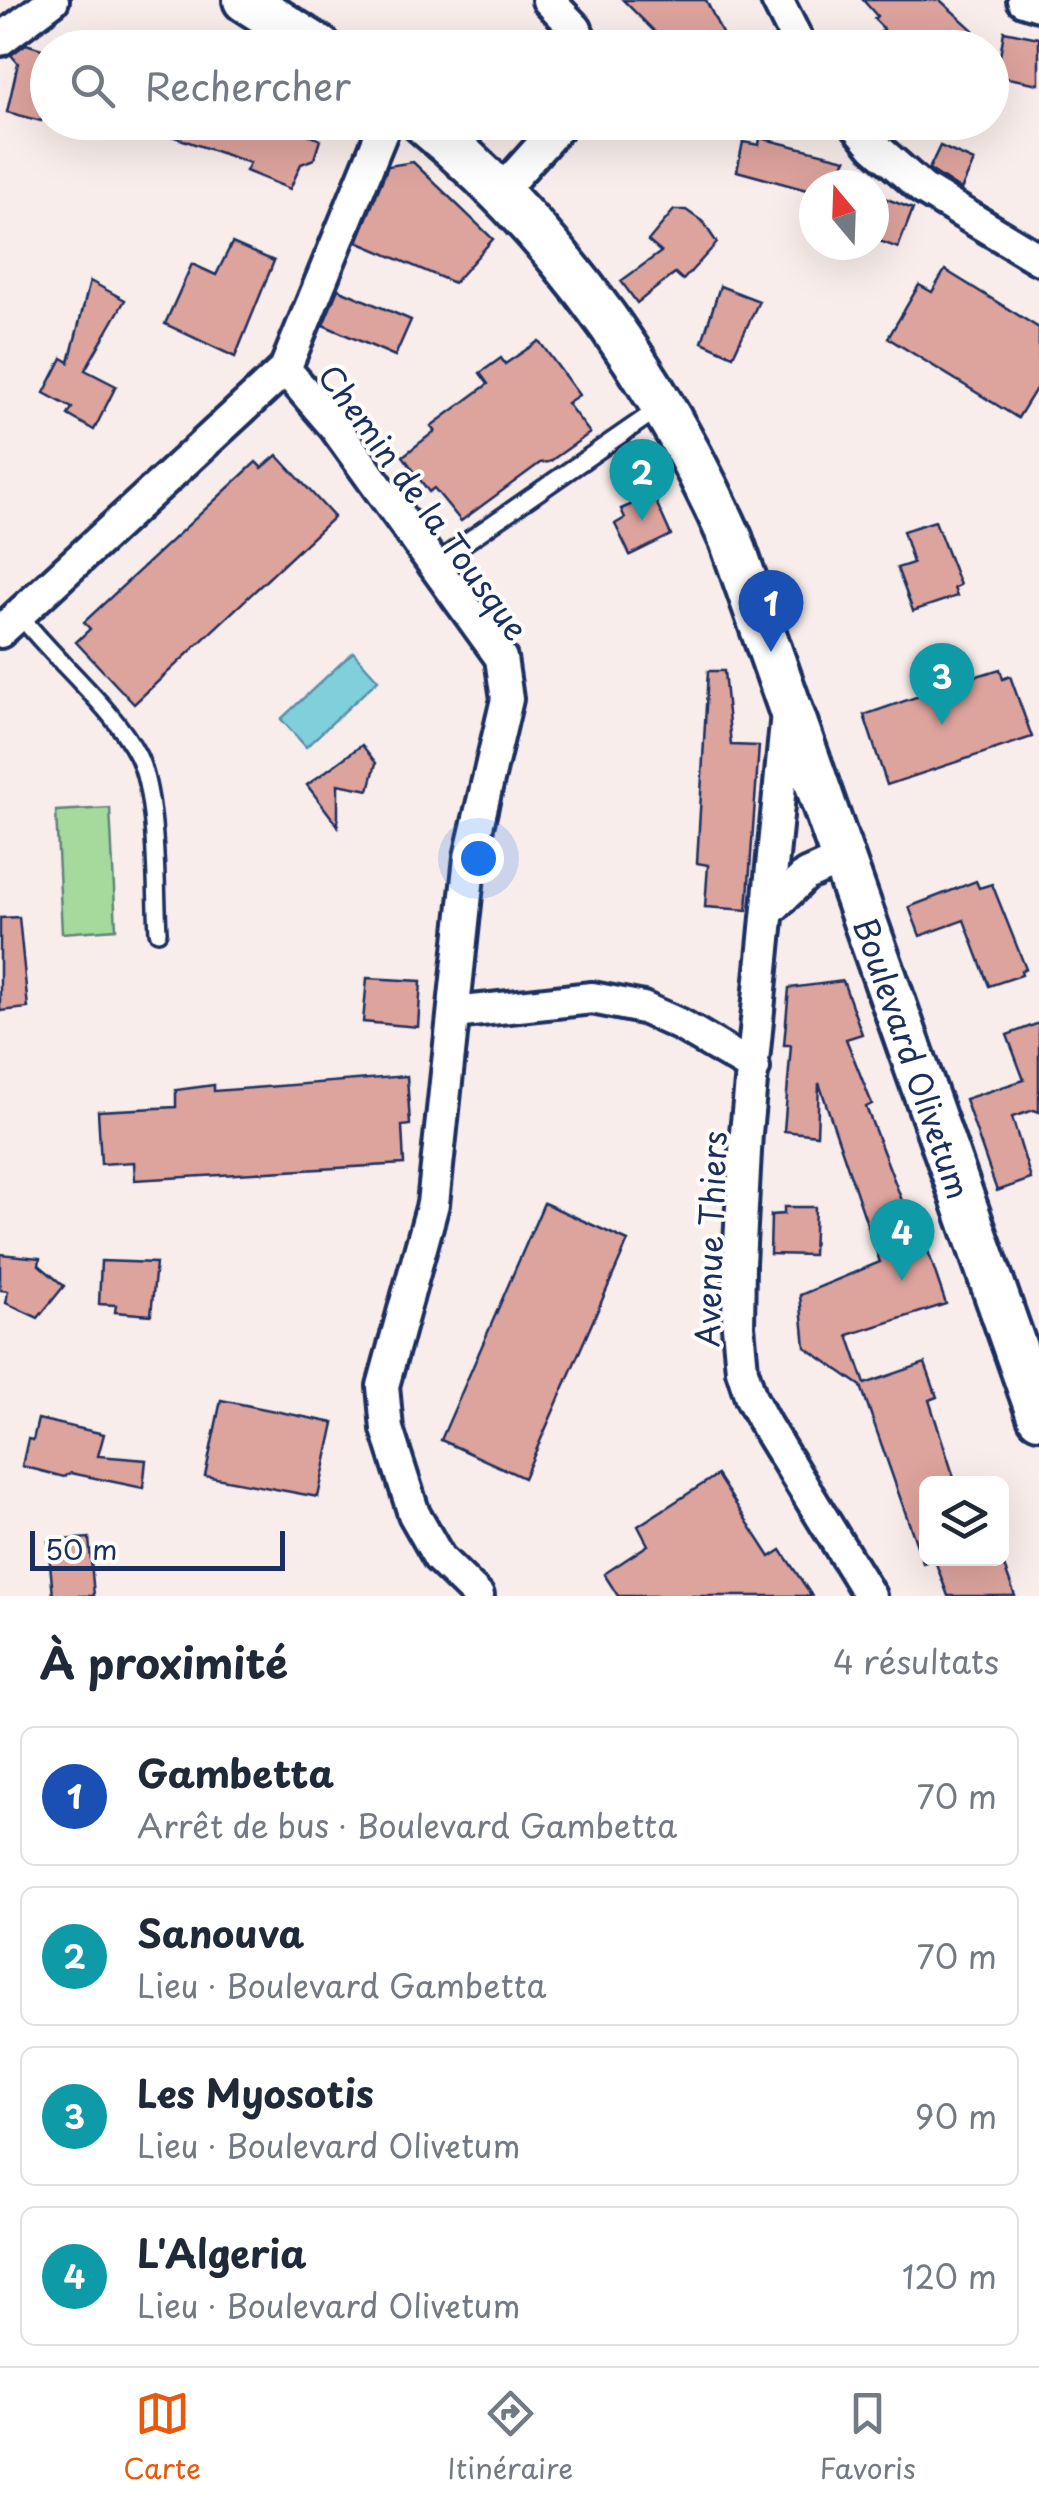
<!DOCTYPE html>
<html lang="fr">
<head>
<meta charset="utf-8">
<style>
	:root { --surface:#fff; --page:#f2f2f3; --text:#1f2937; --muted:#747a83; --line:#e0e1e3; --accent:#ea580c }
	body { margin:0; font-family:"Playpen Sans",sans-serif; background:var(--page); color:var(--text) }
	.controls { position:absolute; right:30px; bottom:30px; display:grid; overflow:hidden; border-radius:15px; box-shadow:0 10px 40px #0002 }
	.controls button { width:90px; height:90px; display:grid; place-items:center; padding:0; border:0; border-bottom:2px solid var(--line); background:var(--surface); color:var(--text); font:50px sans-serif }
	.compass { position:absolute; left:799px; top:170px; width:90px; height:90px; border-radius:50%; background:var(--surface); box-shadow:0 10px 40px #0002; rotate:341deg }
	.scale { position:absolute; left:30px; bottom:25px; width:255px; box-sizing:border-box; padding-left:10px; border:5px solid #1b2f5e; border-top:0; font-size:28px; line-height:35px; white-space:nowrap; color:#1b2f5e; -webkit-text-stroke:8px #fff; paint-order:stroke }
	.you { position:absolute; left:478px; top:858px; width:35px; height:35px; margin:-25px; border:8px solid #fff; border-radius:50%; background:#1a73e8; box-shadow:0 0 0 15px #1a73e833 }
	.badge { display:grid; place-items:center; width:65px; height:65px; border-radius:50%; background:var(--accent); color:#fff; font-size:32px; font-weight:700 }
	.pin { position:absolute; translate:-50% -82px; filter:drop-shadow(0 2px 5px #0008) }
	.pin::after { content:''; position:absolute; top:52px; width:35px; height:30px; background:inherit; clip-path:polygon(0 0,100% 0,50% 100%) }
	.list { margin:0; padding:0; list-style:none }
	h2 { display:flex; justify-content:space-between; align-items:center; height:130px; margin:0; padding:0 40px; font-size:42px }
	h2 small { font-size:32px; font-weight:400; color:var(--muted) }
	.list li { display:grid; grid-template-columns:65px 1fr auto; gap:30px; align-items:center; box-sizing:border-box; height:140px; margin:0 20px 20px; padding:0 20px; border:2px solid var(--line); border-radius:15px }
	.list b { display:block; font-size:38px; white-space:nowrap }
	.list p { margin:0; font-size:32px; white-space:nowrap; color:var(--muted) }
	.list em { font-size:32px; font-style:normal; color:var(--muted) }
	.icon { flex:none; width:55px; height:55px; fill:none; stroke:currentColor; stroke-width:2; stroke-linecap:round; stroke-linejoin:round }
	.map { position:relative; flex:none; width:1039px; height:1596px; overflow:hidden }
	.search { position:absolute; background:var(--surface); box-shadow:0 10px 40px #0002; left:30px; right:30px; top:30px; height:110px; display:flex; align-items:center; gap:25px; box-sizing:border-box; padding:0 35px; border-radius:55px; color:var(--muted); font-size:38px }
	.sheet { height:770px; background:var(--surface) }
	nav { display:flex; justify-content:space-around; align-items:center; box-sizing:border-box; height:140px; border-top:2px solid var(--line); background:var(--surface); font-size:28px; color:var(--muted) }
	nav a { display:grid; justify-items:center; gap:5px }
	nav .on { color:var(--accent) }
	.map>svg:first-child { display:block }
</style>
</head>
<body>
<div class="map">
<svg width="1039" height="1596" viewBox="0 0 1039 1596">
	<rect width="100%" height="100%" fill="#f8edeb"/>
	<filter id="ink" filterUnits="userSpaceOnUse"><feTurbulence type="fractalNoise" baseFrequency=".01" numOctaves="2"/><feDisplacementMap in="SourceGraphic" scale="20" xChannelSelector="R" yChannelSelector="G"/><feConvolveMatrix kernelMatrix="1 2 1 2 8 2 1 2 1" color-interpolation-filters="sRGB"/></filter>
	<g filter="url(#ink)">
		<polygon fill="#a6d99c" stroke="#60847d" stroke-width="2.5" points="110,808 116,929 62,933 56,811"/>
		<polygon fill="#80d0db" stroke="#5890a9" stroke-width="2.5" points="353,652 378,680 306,747 281,719"/>
		<g fill="#dda39d" stroke="#1b2f5e" stroke-width="2.5">
			<polygon points="623,0 706,0 729,48 663,48 658,35"/>
			<polygon points="863,0 940,0 973,30 955,48 897,48 881,32 884,29 874,19 877,16"/>
			<polygon points="1004,31 1039,38 1039,84 997,76"/>
			<polygon points="26,44 48,51 48,102 41,121 7,112 18,63 11,55"/>
			<polygon points="146,122 283,122 320,140 314,159 301,164 290,189 246,171 250,163 145,127"/>
			<polygon points="760,138 846,159 833,185 814,185 814,192 737,171 743,142 759,145"/>
			<polygon points="940,146 974,161 961,190 929,169"/>
			<polygon points="413,162 493,239 454,283 357,242 388,166"/>
			<polygon points="874,194 913,209 898,248 874,239"/>
			<polygon points="674,210 686,210 703,222 717,243 683,280 675,273 637,303 621,281 661,252 648,241"/>
			<polygon points="232,243 274,261 235,357 165,324 192,264 216,275"/>
			<polygon points="945,270 1039,328 1039,384 1018,418 888,338 919,285 932,292"/>
			<polygon points="90,281 125,300 85,370 116,386 94,430 68,415 72,408 44,393 62,358 69,362"/>
			<polygon points="720,286 759,301 733,356 702,342"/>
			<polygon points="338,289 411,320 395,356 323,325"/>
			<polygon points="539,341 579,395 567,403 590,433 549,462 540,463 461,521 434,488 429,492 403,456 435,431 431,426 488,384 480,373 501,358 505,364"/>
			<polygon points="277,455 334,517 134,704 76,642 90,629 84,622 256,462 262,468"/>
			<polygon points="653,495 671,535 630,555 615,524 625,518 621,509"/>
			<polygon points="935,521 960,585 954,588 957,596 913,611 897,568 913,563 903,531"/>
			<polygon points="1000,669 1003,679 1010,676 1032,737 887,785 864,715 925,694 931,687 956,679 957,682"/>
			<polygon points="708,671 724,671 731,745 759,746 747,910 705,907 708,865 697,863"/>
			<polygon points="362,745 376,763 369,790 338,784 338,826 307,785"/>
			<polygon points="976,881 979,888 992,884 1026,969 1021,971 1022,975 989,986 964,920 920,936 909,907"/>
			<polygon points="19,917 28,1008 0,1011 0,918"/>
			<polygon points="367,978 421,981 418,1027 363,1022"/>
			<polygon points="843,981 862,1034 846,1039 872,1104 866,1107 921,1250 927,1248 946,1304 848,1335 865,1384 925,1363 937,1397 929,1400 956,1484 926,1484 926,1562 923,1563 861,1386 805,1347 800,1295 880,1262 819,1083 817,1135 784,1131 791,1045 784,1045 789,988"/>
			<polygon points="1039,1023 1039,1112 1034,1110 1012,1117 1031,1179 997,1191 965,1099 1024,1080 1007,1035"/>
			<polygon points="407,1076 410,1125 402,1126 404,1164 135,1180 134,1162 101,1164 98,1111 176,1107 176,1090 214,1085 214,1091"/>
			<polygon points="544,1203 628,1241 524,1478 441,1440"/>
			<polygon points="784,1207 815,1207 813,1255 770,1254 771,1215 784,1214"/>
			<polygon points="0,1254 40,1258 39,1265 64,1286 38,1318 6,1303 8,1291 0,1290"/>
			<polygon points="101,1261 156,1263 151,1315 115,1312 116,1305 99,1304"/>
			<polygon points="221,1400 334,1423 318,1497 205,1476"/>
			<polygon points="38,1419 104,1434 98,1456 146,1460 143,1488 71,1473 64,1477 22,1466 28,1439 33,1440"/>
			<polygon points="717,1475 770,1557 781,1550 812,1596 618,1596 604,1574 648,1545 638,1526"/>
			<polygon points="89,1538 94,1596 53,1596 48,1541"/>
			<polygon points="934,1558 1001,1558 1015,1596 948,1596"/>
		</g>
		<g fill="none" stroke-linecap="round" stroke-linejoin="round">
			<defs>
				<g id="service">
					<polyline points="434,564 661,407"/>
					<path d="M19,614C53,659 114,708 138,756C158,798 155,884 158,932"/>
				</g>
				<g id="minor">
					<polyline points="548,0 576,29 583,48"/>
					<polyline points="777,0 801,48"/>
					<polyline points="1023,0 1039,5"/>
					<polyline points="0,40 53,0"/>
					<polyline points="854,122 874,146 923,189 1039,259"/>
					<polyline points="501,191 563,122"/>
					<polyline points="285,369 334,426 501,658 507,699 470,857 433,1204 383,1386 387,1429 414,1514 439,1558 478,1596"/>
					<polyline points="0,632 285,369 386,122"/>
					<polyline points="787,713 746,1133 739,1263 738,1326 742,1370 751,1398 766,1426 870,1596"/>
					<polyline points="769,911 806,875 842,859"/>
					<polyline points="454,1013 592,998 643,1008 681,1025 754,1068"/>
				</g>
				<g id="secondary">
					<polyline points="245,0 320,48"/>
					<path d="M423,122C559,234 660,380 731,540L1039,1416"/>
				</g>
			</defs>
			<use href="#service" stroke="#1b2f5e" stroke-width="22"/>
			<use href="#minor" stroke="#1b2f5e" stroke-width="38"/>
			<use href="#secondary" stroke="#1b2f5e" stroke-width="50"/>
			<use href="#service" stroke="#fff" stroke-width="15"/>
			<use href="#minor" stroke="#fff" stroke-width="30"/>
			<use href="#secondary" stroke="#fff" stroke-width="42"/>
		</g>
	</g>
	<g text-anchor="middle" dominant-baseline="central" stroke-width="8" stroke-linejoin="round" paint-order="stroke">
		<g font-size="32" fill="#1b2f5e" stroke="#fff">
			<text transform="translate(424 502) rotate(54)">Chemin de la Tousque</text>
			<text transform="translate(913 1058) rotate(71)">Boulevard Olivetum</text>
			<text transform="translate(710 1239) rotate(-88)">Avenue Thiers</text>
		</g>
	</g>
</svg>
<div class="controls">
<button><svg class="icon" aria-label="layers" viewBox="0 0 24 24"><path d="M12 4l9 5-9 5-9-5zM3 14l9 5 9-5"/></svg></button>
</div>
<svg class="compass" viewBox="-18 -18 36 36"><path d="M0-13l5 13h-10z" fill="#e53935"/><path d="M0 13l5-13h-10z" fill="#747a83"/></svg>
<div class="scale">50 m</div>
<div class="you"></div>
<div class="pin badge" style="left:771px;top:652px;background:#1a4fb4">1</div>
<div class="pin badge" style="left:642px;top:521px;background:#0f9aa8">2</div>
<div class="pin badge" style="left:942px;top:725px;background:#0f9aa8">3</div>
<div class="pin badge" style="left:902px;top:1281px;background:#0f9aa8">4</div>
<div class="search"><svg class="icon" aria-label="search" viewBox="0 0 24 24"><circle cx="10" cy="10" r="6"/><path d="M15 15l6 6"/></svg>Rechercher</div>
</div>
<section class="sheet">
<h2>À proximité<small>4 résultats</small></h2>
<ul class="list">
<li><span class="badge" style="background:#1a4fb4">1</span><div><b>Gambetta</b><p>Arrêt de bus · Boulevard Gambetta</p></div><em>70 m</em></li>
<li><span class="badge" style="background:#0f9aa8">2</span><div><b>Sanouva</b><p>Lieu · Boulevard Gambetta</p></div><em>70 m</em></li>
<li><span class="badge" style="background:#0f9aa8">3</span><div><b>Les Myosotis</b><p>Lieu · Boulevard Olivetum</p></div><em>90 m</em></li>
<li><span class="badge" style="background:#0f9aa8">4</span><div><b>L'Algeria</b><p>Lieu · Boulevard Olivetum</p></div><em>120 m</em></li>
</ul>
</section>
<nav>
<a class="on"><svg class="icon" aria-label="map" viewBox="0 0 24 24"><path d="M3 6l6-2 6 2 6-2v14l-6 2-6-2-6 2zM9 4v14M15 6v14"/></svg>Carte</a>
<a><svg class="icon" aria-label="directions" viewBox="0 0 24 24"><path d="M12 3l9 9-9 9-9-9zM9 14v-3h6M13 9l2 2-2 2"/></svg>Itinéraire</a>
<a><svg class="icon" aria-label="saved" viewBox="0 0 24 24"><path d="M7 4h10v16l-5-4-5 4z"/></svg>Favoris</a>
</nav>
</body>
</html>
